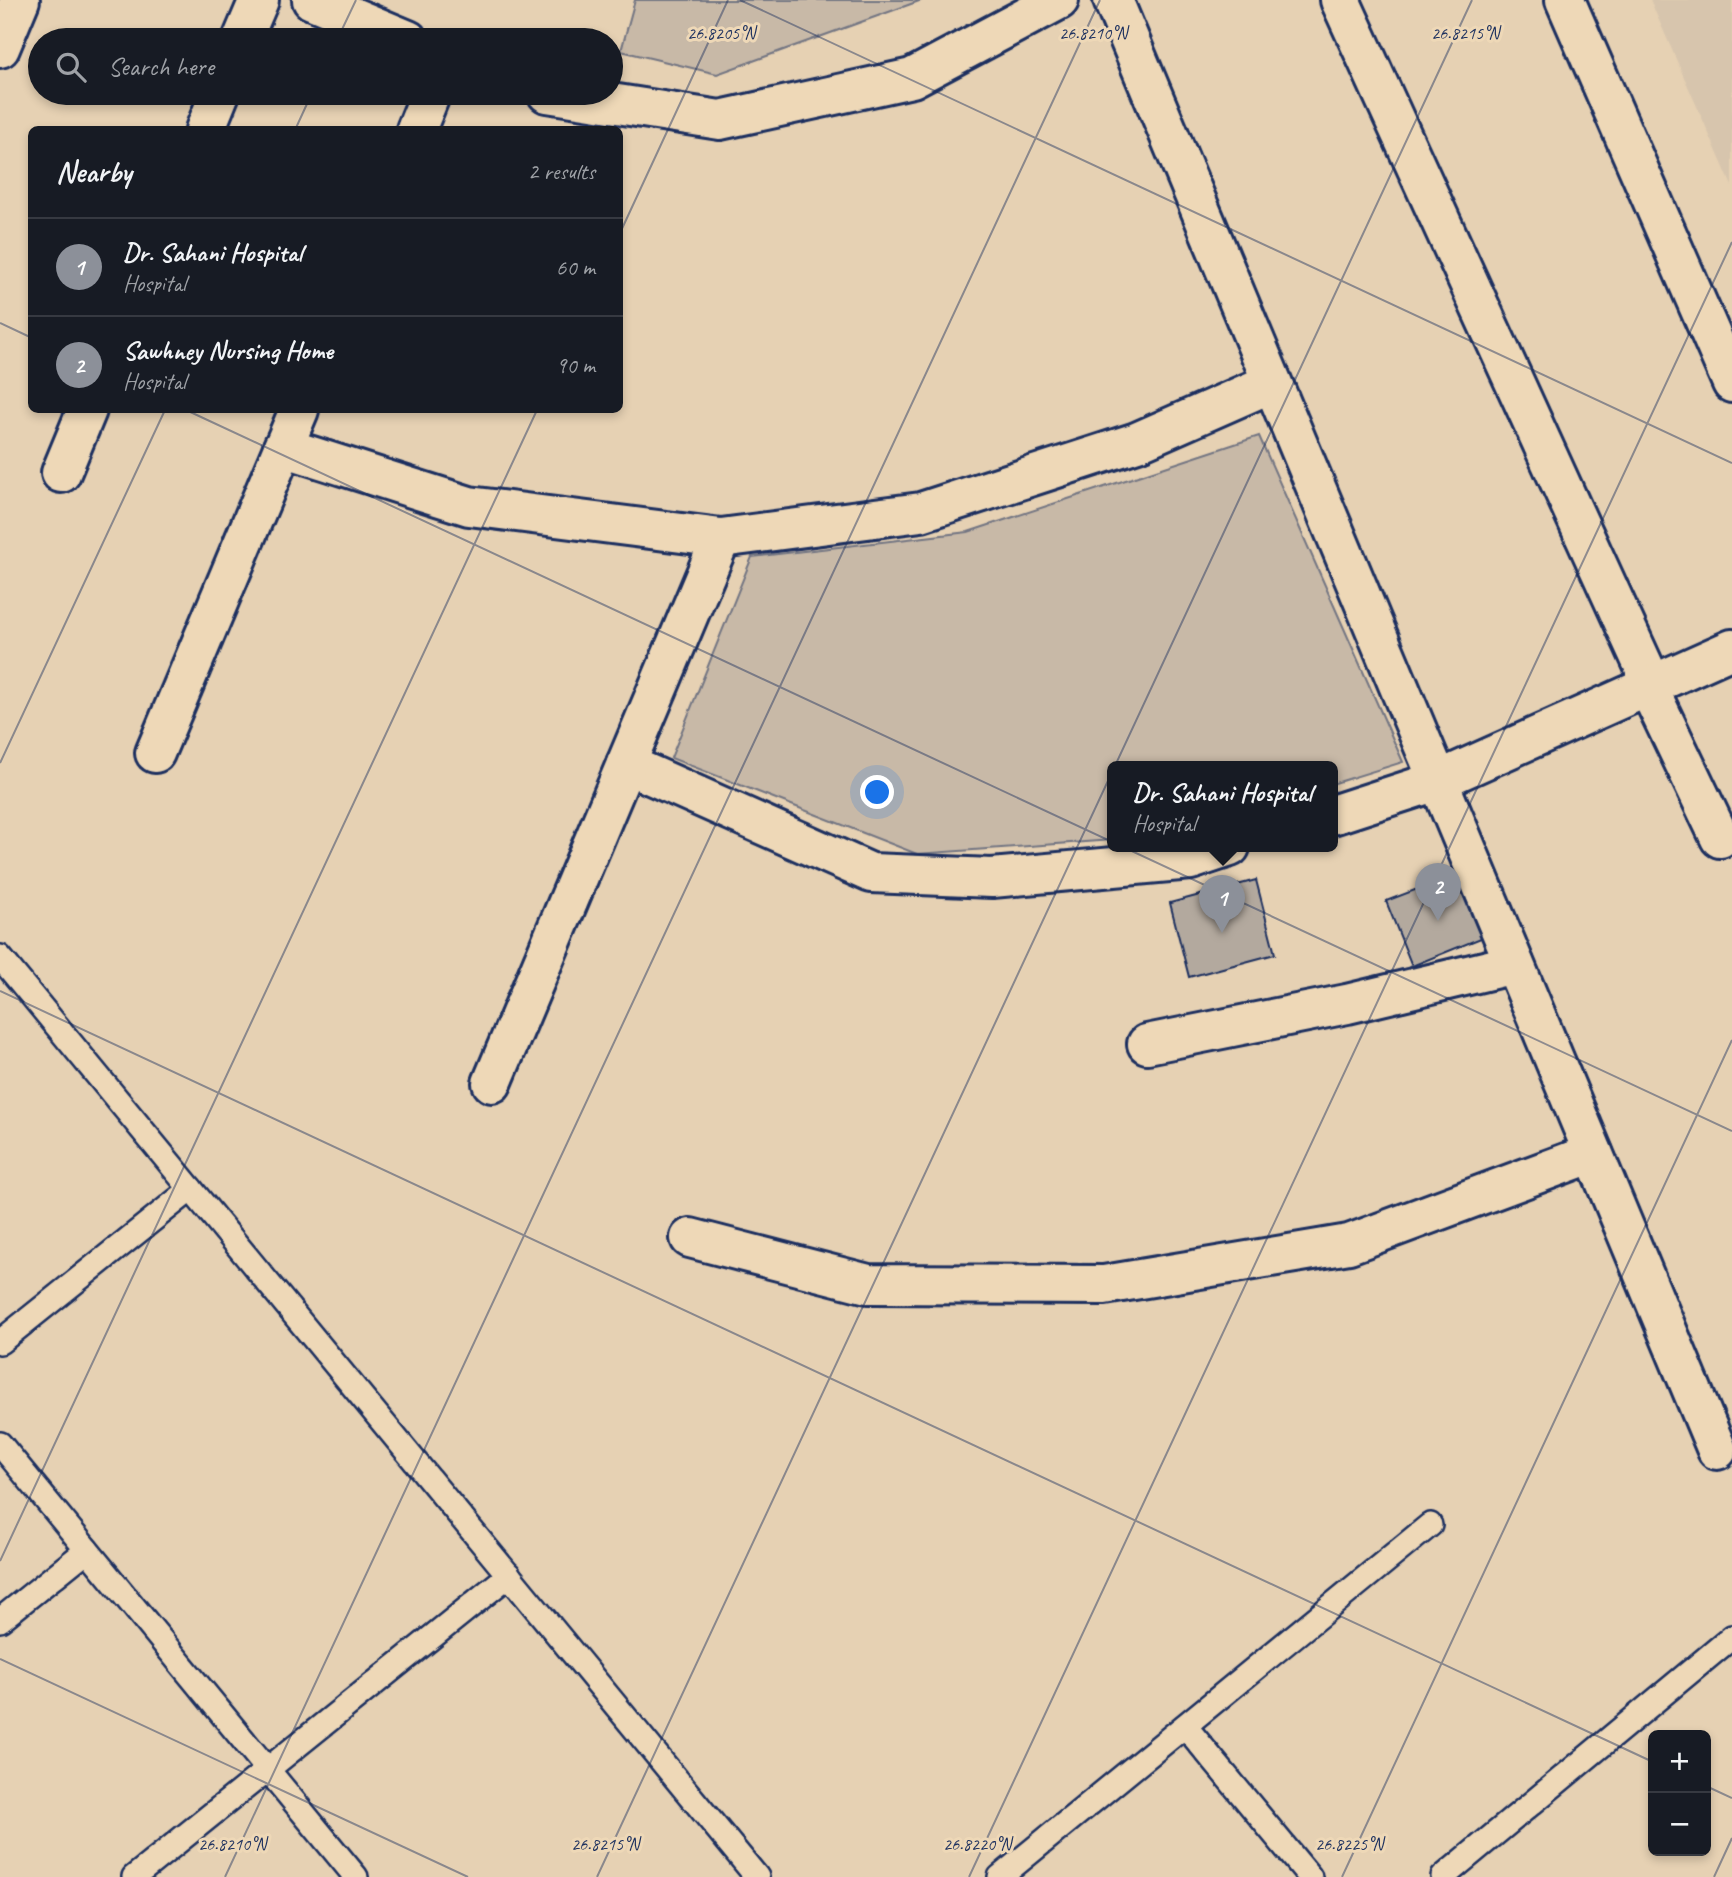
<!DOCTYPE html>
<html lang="en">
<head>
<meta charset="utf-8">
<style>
	:root { --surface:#171b24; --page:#242831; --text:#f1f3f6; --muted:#9ea1a6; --line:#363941; --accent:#8c9099 }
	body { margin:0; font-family:Caveat,sans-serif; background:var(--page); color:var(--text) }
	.controls { position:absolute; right:21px; bottom:21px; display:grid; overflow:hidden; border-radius:10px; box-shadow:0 4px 10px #0003 }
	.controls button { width:63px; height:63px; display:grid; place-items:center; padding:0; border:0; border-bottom:2px solid var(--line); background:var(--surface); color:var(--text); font:35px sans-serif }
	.you { position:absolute; left:878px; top:793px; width:24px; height:24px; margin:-18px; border:5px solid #fff; border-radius:50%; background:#1a73e8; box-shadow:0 0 0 10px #1a73e833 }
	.badge { display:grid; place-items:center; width:46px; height:46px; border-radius:50%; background:var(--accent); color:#fff; font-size:23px; font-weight:700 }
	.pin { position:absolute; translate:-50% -58px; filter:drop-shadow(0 2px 4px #0008) }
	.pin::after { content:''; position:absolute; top:37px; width:24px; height:21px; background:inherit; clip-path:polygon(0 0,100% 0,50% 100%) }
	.popup { position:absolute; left:1107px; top:761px; width:231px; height:91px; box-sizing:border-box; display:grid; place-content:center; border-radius:10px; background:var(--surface); filter:drop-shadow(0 2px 5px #0005); font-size:23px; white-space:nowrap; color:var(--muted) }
	.popup b { font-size:26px; color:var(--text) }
	.popup::after { content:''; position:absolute; left:50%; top:100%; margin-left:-14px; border:14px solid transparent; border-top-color:var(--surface) }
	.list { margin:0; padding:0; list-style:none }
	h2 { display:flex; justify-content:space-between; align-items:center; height:91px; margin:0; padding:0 28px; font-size:30px }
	h2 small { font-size:23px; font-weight:400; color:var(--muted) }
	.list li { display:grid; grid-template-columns:46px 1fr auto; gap:21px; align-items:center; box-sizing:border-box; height:98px; padding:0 28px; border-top:2px solid var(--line) }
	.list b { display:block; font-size:26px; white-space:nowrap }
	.list p { margin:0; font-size:23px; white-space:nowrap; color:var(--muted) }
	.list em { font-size:23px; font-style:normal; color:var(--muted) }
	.icon { flex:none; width:38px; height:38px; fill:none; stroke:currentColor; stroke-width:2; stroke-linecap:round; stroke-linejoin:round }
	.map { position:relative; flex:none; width:1732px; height:1877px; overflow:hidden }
	.search { position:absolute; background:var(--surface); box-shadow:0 4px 10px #0003; left:28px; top:28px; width:595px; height:77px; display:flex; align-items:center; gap:18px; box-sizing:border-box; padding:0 24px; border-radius:38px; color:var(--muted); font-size:26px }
	.panel { position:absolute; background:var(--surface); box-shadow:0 4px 10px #0003; left:28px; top:126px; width:595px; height:287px; border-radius:10px }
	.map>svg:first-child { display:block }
</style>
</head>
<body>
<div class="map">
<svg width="1732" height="1877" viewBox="0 0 1732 1877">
	<rect width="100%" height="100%" fill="#e6d1b3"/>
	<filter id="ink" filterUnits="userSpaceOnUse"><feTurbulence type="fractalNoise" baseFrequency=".0143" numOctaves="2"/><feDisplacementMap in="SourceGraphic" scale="14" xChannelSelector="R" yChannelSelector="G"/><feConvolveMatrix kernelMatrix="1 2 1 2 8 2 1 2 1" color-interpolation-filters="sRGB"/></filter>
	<g filter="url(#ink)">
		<polygon fill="#d7c5ad" points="1650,0 1732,0 1732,186"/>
		<g fill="#c8b9a7" stroke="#727482" stroke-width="2">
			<polygon points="635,0 922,0 717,74 621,51"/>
			<polygon points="1259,436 1403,762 1332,784 1332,767 1112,767 1112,840 917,854 671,758 752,557 968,532"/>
		</g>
		<g fill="#b3a99e" stroke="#1b2f5e" stroke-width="2">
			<polygon points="1462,872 1486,936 1412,966 1386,901"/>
			<polygon points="1256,880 1275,954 1189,977 1170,903"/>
		</g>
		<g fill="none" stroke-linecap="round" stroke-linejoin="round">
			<defs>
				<g id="lane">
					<polyline points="0,957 757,1877"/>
					<polyline points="0,1342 191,1189"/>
					<polyline points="0,1444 356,1877"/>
					<polyline points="0,1620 87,1550"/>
					<polyline points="1185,1726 1310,1877"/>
					<polyline points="134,1877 509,1575"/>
					<polyline points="1000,1877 1430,1525"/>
					<polyline points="1443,1877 1732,1637"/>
				</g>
				<g id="street">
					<polyline points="312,0 408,40"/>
					<polyline points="1113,0 1717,1450"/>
					<polyline points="1340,0 1652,684 1648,687 1720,838"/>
					<polyline points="242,40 259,0"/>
					<polyline points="0,48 20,0"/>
					<polyline points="547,93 720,120 912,78 1059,0"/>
					<polyline points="205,130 220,93"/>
					<polyline points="416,130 431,93"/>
					<polyline points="283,447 469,506 721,538 921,512 1137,442 1271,383"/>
					<polyline points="61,473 87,410"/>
					<polyline points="155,753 299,410"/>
					<polyline points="626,764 871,873 992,878 1191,860 1230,847"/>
					<polyline points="1332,815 1437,781 1732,649"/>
					<polyline points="1147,1044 1347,1004 1514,964"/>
					<polyline points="492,1083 721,538"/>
					<polyline points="690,1238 868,1284 1104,1285 1349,1244 1593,1153"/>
				</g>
				<polyline id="secondary" points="1565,0 1732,383"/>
			</defs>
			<use href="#lane" stroke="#1b2f5e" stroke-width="28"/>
			<use href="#street" stroke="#1b2f5e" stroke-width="44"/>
			<use href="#secondary" stroke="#1b2f5e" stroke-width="44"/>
			<use href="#lane" stroke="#eed8b7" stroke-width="23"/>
			<use href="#street" stroke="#eed8b7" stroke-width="38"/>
			<use href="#secondary" stroke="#eed8b7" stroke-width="38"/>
		</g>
	</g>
	<path fill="none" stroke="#1b2f5e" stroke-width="2" stroke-opacity="0.45" d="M740,0L1732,463M337,40L356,0M295,130L312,93M620,233L728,0M0,323L32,338M186,410L1732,1131M0,763L165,410M0,991L1653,1762M0,1561L537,410M0,1659L468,1877M1706,1786L1732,1798M225,1877L1100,0M597,1877L1472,0M969,1877L1732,242M1342,1877L1732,1040M1714,1877L1732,1838"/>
	<g font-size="18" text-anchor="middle" fill="#1b2f5e" stroke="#eed8b7" stroke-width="6" stroke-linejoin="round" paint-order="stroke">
		<text x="721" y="39">26.8205°N</text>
		<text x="1093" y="39">26.8210°N</text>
		<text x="1465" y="39">26.8215°N</text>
		<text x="232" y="1850">26.8210°N</text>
		<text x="605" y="1850">26.8215°N</text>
		<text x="977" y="1850">26.8220°N</text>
		<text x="1349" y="1850">26.8225°N</text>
	</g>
</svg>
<div class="controls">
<button>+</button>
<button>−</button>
</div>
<div class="you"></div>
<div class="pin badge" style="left:1222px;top:933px">1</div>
<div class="popup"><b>Dr. Sahani Hospital</b>Hospital</div>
<div class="pin badge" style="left:1438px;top:921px">2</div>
<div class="search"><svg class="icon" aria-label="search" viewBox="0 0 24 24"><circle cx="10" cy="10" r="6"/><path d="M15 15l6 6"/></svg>Search here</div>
<section class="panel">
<h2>Nearby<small>2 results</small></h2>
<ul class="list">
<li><span class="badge">1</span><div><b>Dr. Sahani Hospital</b><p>Hospital</p></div><em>60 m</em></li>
<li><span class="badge">2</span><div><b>Sawhney Nursing Home</b><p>Hospital</p></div><em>90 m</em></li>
</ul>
</section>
</div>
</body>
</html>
